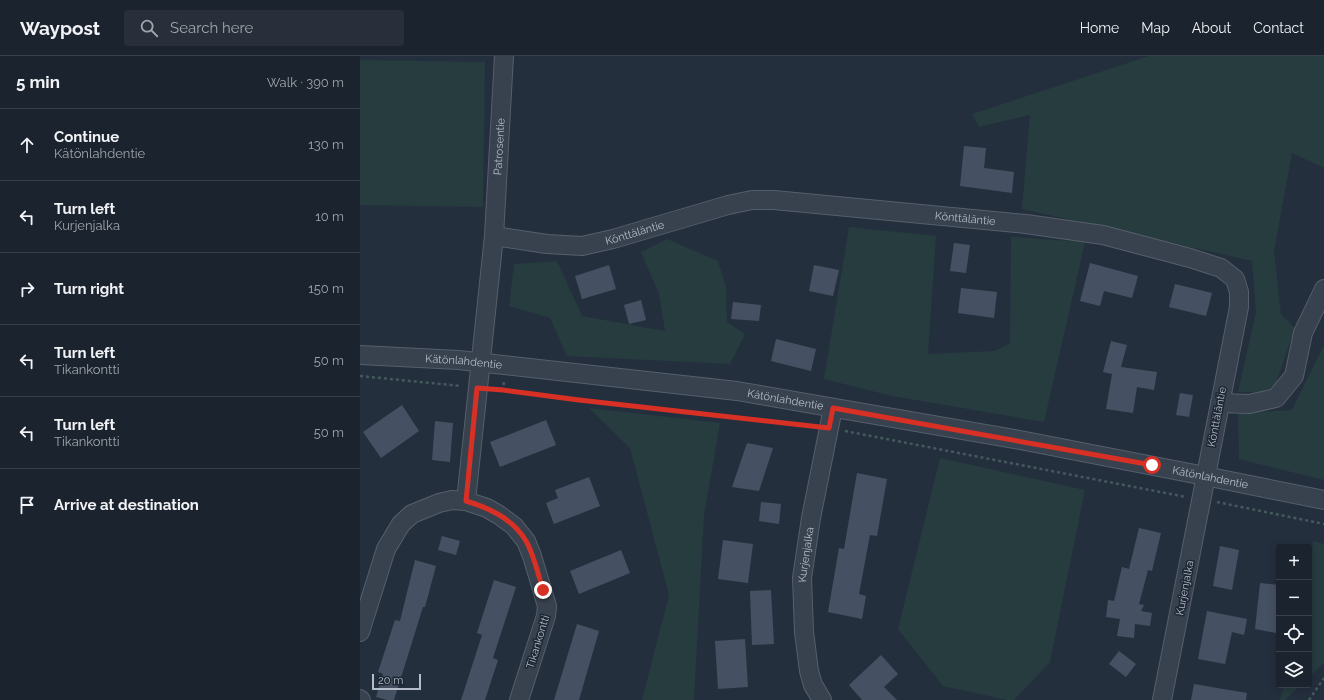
<!DOCTYPE html>
<html lang="en">
<head>
<meta charset="utf-8">
<style>
	:root { --surface:#1b232e; --page:#282f3a; --text:#f1f3f6; --muted:#a0a4aa; --line:#39404a }
	body { margin:0; font-family:Raleway,sans-serif; background:var(--page); color:var(--text) }
	.controls { position:absolute; right:12px; bottom:12px; display:grid; overflow:hidden; border-radius:4px; box-shadow:0 2px 10px #0003 }
	.controls button { width:36px; height:36px; display:grid; place-items:center; padding:0; border:0; border-bottom:1px solid var(--line); background:var(--surface); color:var(--text); font:20px sans-serif }
	.scale { position:absolute; left:12px; bottom:10px; width:49px; box-sizing:border-box; padding-left:4px; border:2px solid #b4bcc9; border-top:0; font-size:11px; line-height:14px; white-space:nowrap; color:#b4bcc9; -webkit-text-stroke:3px #1d2633; paint-order:stroke }
	.stop { position:absolute; width:12px; height:12px; margin:-9px; border:3px solid #d93025; border-radius:50%; background:#fff }
	.stop.end { background:#d93025; border-color:#fff; box-shadow:0 1px 4px #0008 }
	.list { margin:0; padding:0; list-style:none }
	h2 { display:flex; justify-content:space-between; align-items:center; height:52px; margin:0; padding:0 16px; font-size:17px }
	h2 small { font-size:13px; font-weight:400; color:var(--muted) }
	.list li { display:grid; grid-template-columns:26px 1fr auto; gap:12px; align-items:center; box-sizing:border-box; height:72px; padding:0 16px; border-top:1px solid var(--line) }
	.list b { display:block; font-size:15px; white-space:nowrap }
	.list p { margin:0; font-size:13px; white-space:nowrap; color:var(--muted) }
	.list em { font-size:13px; font-style:normal; color:var(--muted) }
	.icon { flex:none; width:22px; height:22px; fill:none; stroke:currentColor; stroke-width:2; stroke-linecap:round; stroke-linejoin:round }
	.map { position:relative; flex:none; width:964px; height:644px; overflow:hidden }
	header { display:flex; align-items:center; gap:24px; box-sizing:border-box; height:56px; padding:0 20px; background:var(--surface); border-bottom:1px solid var(--line) }
	header strong { font-size:19px }
	nav { display:flex; gap:22px; margin-inline-start:auto; font-size:14px }
	.search { width:280px; height:36px; background:var(--page); display:flex; align-items:center; gap:10px; box-sizing:border-box; padding:0 14px; border-radius:4px; color:var(--muted); font-size:15px }
	main { display:flex }
	aside { flex:1; background:var(--surface) }
	.map>svg:first-child { display:block }
</style>
</head>
<body>
<header>
<strong>Waypost</strong>
<div class="search"><svg class="icon" aria-label="search" viewBox="0 0 24 24"><circle cx="10" cy="10" r="6"/><path d="M15 15l6 6"/></svg>Search here</div>
<nav><a>Home</a><a>Map</a><a>About</a><a>Contact</a></nav>
</header>
<main>
<aside>
<h2>5 min<small>Walk · 390 m</small></h2>
<ul class="list">
<li><svg class="icon" aria-label="ahead" viewBox="0 0 24 24"><path d="M12 20V5M6 11l6-6 6 6"/></svg><div><b>Continue</b><p>Kätönlahdentie</p></div><em>130 m</em></li>
<li><svg class="icon" aria-label="left" viewBox="0 0 24 24"><path d="M17 20v-9H6M10 6l-5 5 5 5"/></svg><div><b>Turn left</b><p>Kurjenjalka</p></div><em>10 m</em></li>
<li><svg class="icon" aria-label="right" viewBox="0 0 24 24"><path d="M7 20v-9h11M14 6l5 5-5 5"/></svg><div><b>Turn right</b></div><em>150 m</em></li>
<li><svg class="icon" aria-label="left" viewBox="0 0 24 24"><path d="M17 20v-9H6M10 6l-5 5 5 5"/></svg><div><b>Turn left</b><p>Tikankontti</p></div><em>50 m</em></li>
<li><svg class="icon" aria-label="left" viewBox="0 0 24 24"><path d="M17 20v-9H6M10 6l-5 5 5 5"/></svg><div><b>Turn left</b><p>Tikankontti</p></div><em>50 m</em></li>
<li><svg class="icon" aria-label="arrive" viewBox="0 0 24 24"><path d="M6 21V4h12l-3 4 3 4H6"/></svg><div><b>Arrive at destination</b></div></li>
</ul>
</aside>
<div class="map">
<svg width="964" height="644" viewBox="0 0 964 644">
	<rect width="100%" height="100%" fill="#242f3e"/>
	<g fill="#263c3f">
		<polygon points="789,0 964,0 964,112 932,97 914,195 921,258 935,272 913,336 878,336 896,256 892,205 662,153 670,59 619,71 612,58"/>
		<polygon points="0,4 125,6 123,151 0,149"/>
		<polygon points="489,171 576,180 568,298 635,295 650,287 651,181 725,186 684,366 532,340 464,323"/>
		<polygon points="307,183 358,205 366,231 367,266 385,278 370,308 207,300 190,262 149,250 154,208 197,205 222,260 305,275 299,238 281,196"/>
		<polygon points="964,289 964,424 879,403 878,357 932,354"/>
		<polygon points="229,352 360,367 344,459 334,644 282,644 309,539 270,392"/>
		<polygon points="580,402 725,434 690,606 654,644 647,644 583,630 538,573"/>
		<polygon points="953,485 964,488 964,606 949,622 949,536"/>
		<polygon points="924,629 941,629 925,644 920,644"/>
	</g>
	<g fill="#455162">
		<polygon points="604,90 626,92 624,112 654,116 652,137 600,130"/>
		<polygon points="594,187 610,189 606,217 590,215"/>
		<polygon points="730,207 778,220 772,242 744,235 740,250 720,245"/>
		<polygon points="249,209 256,233 222,243 215,220"/>
		<polygon points="454,209 479,214 473,240 449,235"/>
		<polygon points="815,228 852,237 846,260 809,251"/>
		<polygon points="601,232 637,236 634,262 598,257"/>
		<polygon points="281,244 286,264 269,268 264,249"/>
		<polygon points="373,246 401,249 399,265 371,263"/>
		<polygon points="416,283 456,293 451,315 411,305"/>
		<polygon points="751,285 767,289 761,311 797,316 794,334 777,331 773,357 746,353 752,318 743,316"/>
		<polygon points="820,337 833,339 829,361 816,359"/>
		<polygon points="42,349 59,375 21,402 3,376"/>
		<polygon points="186,364 196,389 140,411 130,386"/>
		<polygon points="75,365 93,367 90,406 72,404"/>
		<polygon points="387,387 413,392 399,435 372,431"/>
		<polygon points="497,417 527,423 517,480 510,479 499,538 506,540 502,563 468,556 479,492 484,493"/>
		<polygon points="229,421 240,450 194,468 186,447 198,442 195,434"/>
		<polygon points="401,446 421,448 419,468 399,465"/>
		<polygon points="779,472 801,477 792,515 788,514 779,548 784,549 781,555 792,557 790,570 775,568 774,582 757,580 760,563 746,561 748,544 754,545 762,511 769,513"/>
		<polygon points="82,480 100,485 96,499 78,494"/>
		<polygon points="363,484 393,488 388,527 358,523"/>
		<polygon points="860,490 879,494 872,534 853,530"/>
		<polygon points="261,494 270,517 219,538 210,515"/>
		<polygon points="55,504 76,510 65,551 63,551 34,644 27,644 16,641 23,618 18,616 35,564 40,565"/>
		<polygon points="134,524 156,531 133,602 138,604 125,644 101,644 122,579 117,577"/>
		<polygon points="900,527 919,529 919,560 916,577 895,573"/>
		<polygon points="411,534 414,588 392,589 390,535"/>
		<polygon points="847,555 887,563 884,579 872,576 865,608 838,603"/>
		<polygon points="217,568 239,575 219,644 194,644"/>
		<polygon points="385,583 388,631 358,633 355,585"/>
		<polygon points="759,595 776,608 766,621 749,608"/>
		<polygon points="521,599 538,618 524,631 537,644 502,644 489,629"/>
		<polygon points="834,628 887,637 886,644 831,644"/>
	</g>
	<g fill="none" stroke-linecap="round" stroke-linejoin="round">
		<defs>
			<g id="minor">
				<path id="s1" d="M134,180L187,188L222,190L253,183L368,149L392,144H414L666,168L743,179L830,202L861,212L875,223L879,236V251L802,644"/>
				<path id="s2" d="M0,299L99,304L377,335L660,384L845,420L964,444"/>
				<polyline points="860,347 889,348 916,342 934,320 943,277 964,233"/>
				<path id="s3" d="M106,445L134,180L144,0"/>
				<polyline points="0,576 26,493 41,468 52,458 79,447 92,444 106,445 127,452 139,459 154,470 166,485 172,500 187,550 186,560 159,644"/>
				<polyline points="0,643 1,644"/>
				<path id="s4" d="M462,644L453,629L449,615L444,576L442,522L451,462L473,352"/>
			</g>
		</defs>
		<use href="#minor" stroke="#565f6c" stroke-width="20"/>
		<g stroke="#44595c" stroke-width="2.5" stroke-dasharray="3 3" stroke-linecap="butt">
			<polyline points="0,320 101,330"/>
			<polyline points="144,326 143,333 219,344 453,370"/>
			<polyline points="134,333 143,333"/>
			<polyline points="485,375 826,441"/>
			<polyline points="857,446 964,468"/>
			<polyline points="949,644 964,622"/>
		</g>
		<use href="#minor" stroke="#38414e" stroke-width="18"/>
	</g>
	<g fill="none" stroke-linecap="round" stroke-linejoin="round">
		<path stroke="#d93025" stroke-width="5" d="M183,534C178,518 174,499 166,485C152,462 129,452 106,445L117,332L143,334L219,344L469,372L473,352L792,409"/>
	</g>
	<g text-anchor="middle" dominant-baseline="central" stroke-width="3" stroke-linejoin="round" paint-order="stroke">
		<g font-size="11" fill="#b4bcc9" stroke="#1d2633">
			<text stroke="none"><textPath href="#s3" startOffset="356">Patrosentie</textPath></text>
			<text stroke="none"><textPath href="#s1" startOffset="479">Könttäläntie</textPath></text>
			<text stroke="none"><textPath href="#s1" startOffset="143">Könttäläntie</textPath></text>
			<text stroke="none"><textPath href="#s2" startOffset="104">Kätönlahdentie</textPath></text>
			<text stroke="none"><textPath href="#s2" startOffset="428">Kätönlahdentie</textPath></text>
			<text transform="translate(857 361) rotate(-79)">Könttäläntie</text>
			<text stroke="none"><textPath href="#s2" startOffset="860">Kätönlahdentie</textPath></text>
			<text stroke="none"><textPath href="#s4" startOffset="149">Kurjenjalka</textPath></text>
			<text transform="translate(825 532) rotate(-79)">Kurjenjalka</text>
			<text transform="translate(178 586) rotate(-73)">Tikankontti</text>
		</g>
	</g>
</svg>
<div class="controls">
<button>+</button>
<button>−</button>
<button><svg class="icon" aria-label="locate" viewBox="0 0 24 24"><circle cx="12" cy="12" r="6"/><path d="M12 2v4M12 18v4M2 12h4M18 12h4"/></svg></button>
<button><svg class="icon" aria-label="layers" viewBox="0 0 24 24"><path d="M12 4l9 5-9 5-9-5zM3 14l9 5 9-5"/></svg></button>
</div>
<div class="scale">20 m</div>
<div class="stop" style="left:792px;top:409px"></div>
<div class="stop end" style="left:183px;top:534px"></div>
</div>
</main>
</body>
</html>
